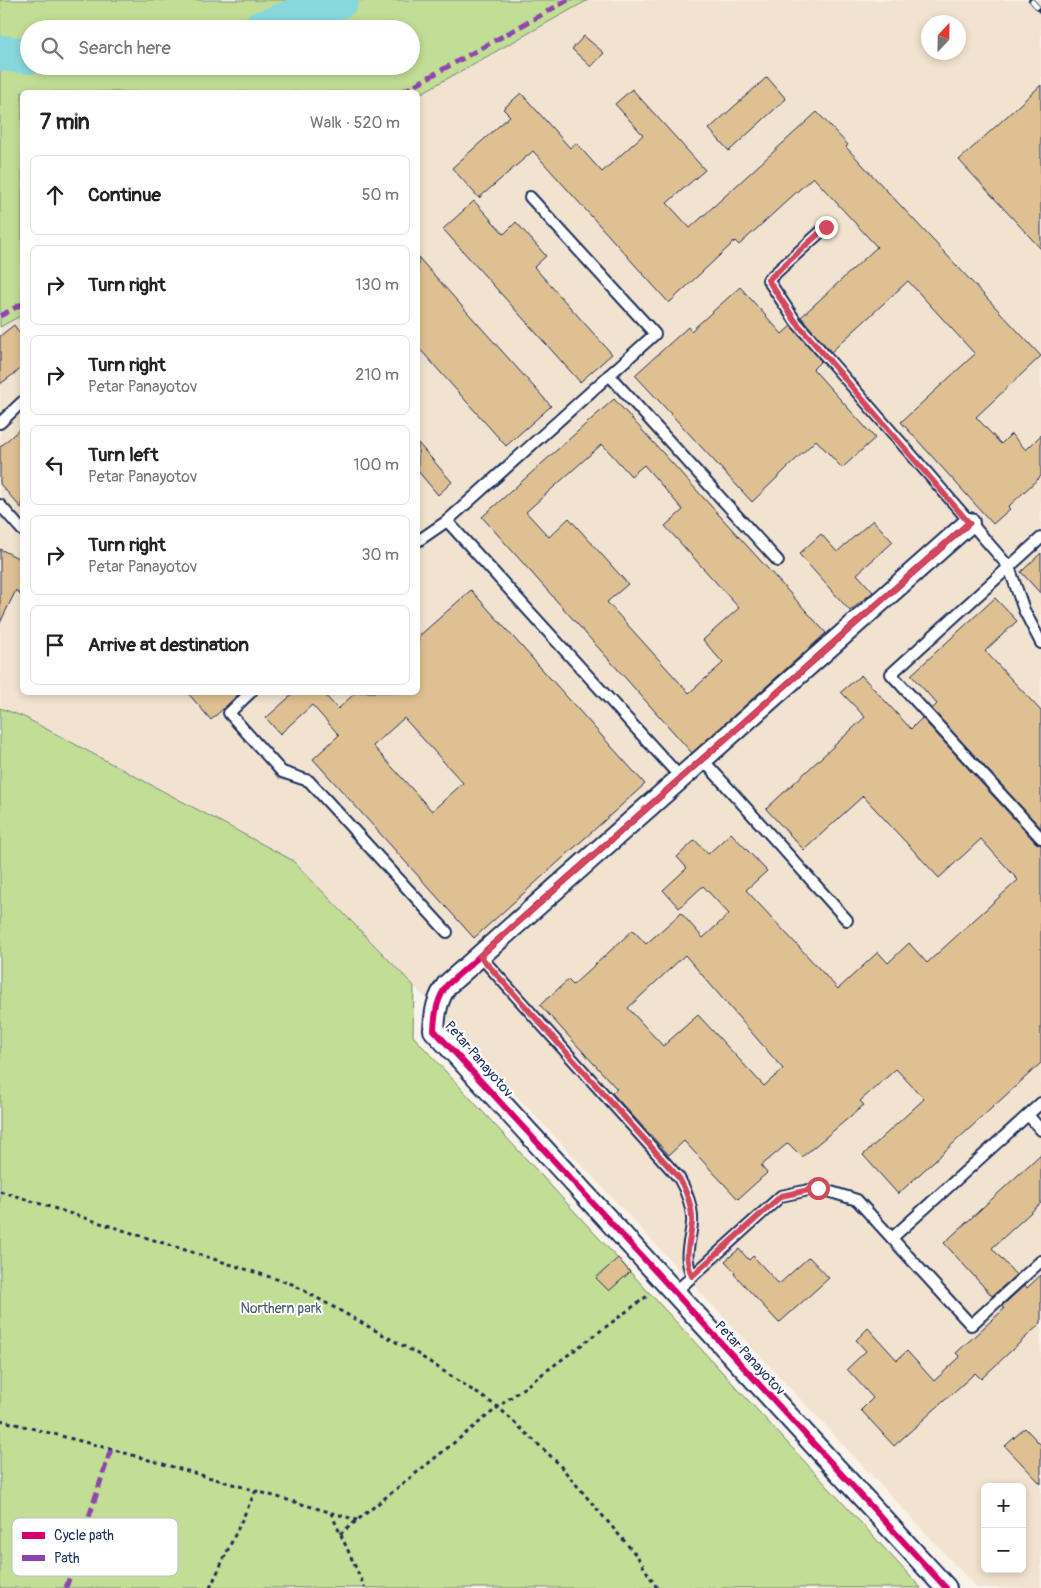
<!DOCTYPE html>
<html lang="en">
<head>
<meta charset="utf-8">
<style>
	:root { --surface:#fff; --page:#f6f6f6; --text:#222; --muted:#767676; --line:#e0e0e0 }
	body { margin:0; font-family:Pangolin,sans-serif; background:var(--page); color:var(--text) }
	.controls { position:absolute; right:15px; bottom:15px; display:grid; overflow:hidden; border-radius:8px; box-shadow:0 2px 8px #0003 }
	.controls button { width:45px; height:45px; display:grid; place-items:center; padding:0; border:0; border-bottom:1px solid var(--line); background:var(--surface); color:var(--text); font:25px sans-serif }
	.compass { position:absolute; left:921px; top:15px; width:45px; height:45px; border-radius:50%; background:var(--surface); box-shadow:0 2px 8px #0003; rotate:22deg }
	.stop { position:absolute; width:15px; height:15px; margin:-11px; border:4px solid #d1495b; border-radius:50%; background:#fff }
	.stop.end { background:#d1495b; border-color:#fff; box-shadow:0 1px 5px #0008 }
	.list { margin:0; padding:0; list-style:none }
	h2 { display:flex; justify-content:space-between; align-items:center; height:65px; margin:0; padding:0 20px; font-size:21px }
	h2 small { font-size:16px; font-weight:400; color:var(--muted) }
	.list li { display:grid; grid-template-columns:32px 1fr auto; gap:15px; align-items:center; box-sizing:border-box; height:80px; margin:0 10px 10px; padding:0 10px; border:1px solid var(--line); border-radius:8px }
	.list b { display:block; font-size:19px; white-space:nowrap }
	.list p { margin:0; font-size:16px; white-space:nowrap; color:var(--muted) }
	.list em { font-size:16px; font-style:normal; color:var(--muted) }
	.icon { flex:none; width:28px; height:28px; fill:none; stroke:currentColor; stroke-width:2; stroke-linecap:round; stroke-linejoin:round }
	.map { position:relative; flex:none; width:1041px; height:1588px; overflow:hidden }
	.search { position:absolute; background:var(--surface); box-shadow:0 2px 8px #0003; left:20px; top:20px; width:400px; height:55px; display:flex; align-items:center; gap:12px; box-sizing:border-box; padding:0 18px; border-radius:28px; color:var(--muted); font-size:19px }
	.panel { position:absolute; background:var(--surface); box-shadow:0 2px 8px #0003; left:20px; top:90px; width:400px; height:605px; border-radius:8px }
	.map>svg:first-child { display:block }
</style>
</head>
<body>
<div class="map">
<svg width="1041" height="1588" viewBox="0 0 1041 1588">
	<rect width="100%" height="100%" fill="#f9f2e9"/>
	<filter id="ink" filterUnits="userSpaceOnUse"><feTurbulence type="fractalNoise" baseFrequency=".02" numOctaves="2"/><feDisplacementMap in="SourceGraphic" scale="10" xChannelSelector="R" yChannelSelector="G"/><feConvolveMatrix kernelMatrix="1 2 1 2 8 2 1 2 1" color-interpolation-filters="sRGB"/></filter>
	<g filter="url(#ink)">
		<path fill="#f1e3cf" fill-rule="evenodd" d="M588,0H1041V1588H977L414,986L292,860L24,717L0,708V327L22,315V692H418V95ZM928,22H958V52H928ZM985,1487H1022V1569H985Z"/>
		<g fill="#c2dd94" stroke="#6e8679" fill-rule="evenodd">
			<path d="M0,0H588L418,95V92H22V315L0,327ZM29,29H411V66H29Z"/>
			<polygon points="0,708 24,717 292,860 414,986 413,1036 921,1588 0,1588"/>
		</g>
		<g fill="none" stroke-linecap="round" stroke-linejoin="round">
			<g stroke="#87d8dd" stroke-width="36">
				<polyline points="260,29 341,0"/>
				<polyline points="0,53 29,56"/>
			</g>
		</g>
		<g fill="#dfc092" stroke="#1b2f5e" fill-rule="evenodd">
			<polygon points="584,36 604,53 591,67 572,49"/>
			<polygon points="767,77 786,99 729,151 709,129"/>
			<polygon points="1041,85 1041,249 959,160"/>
			<polygon points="632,89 705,170 667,203 690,228 817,112 848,145 846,147 1041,356 976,417 1001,444 1011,434 1026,450 1041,435 1041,476 1008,507 1010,509 993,524 901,422 975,354 908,281 831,352 801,317 877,247 813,177 739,245 735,241 669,303 533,151 479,198 452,168 510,116 503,109 521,93 570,148 576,143 602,172 643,135 615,104"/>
			<polygon points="474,201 504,234 516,222 546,256 534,267 612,354 580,382 443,229"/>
			<polygon points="418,257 551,406 506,446 418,347"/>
			<polygon points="740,287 782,334 791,326 821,361 813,369 875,438 842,468 816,440 752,502 635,375 688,327 691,331"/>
			<polygon points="14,325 22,337 22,368 0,384 0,336"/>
			<path d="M614,399L826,633L692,753L482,517ZM602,444L631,476L644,465L683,510L665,526L739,608L703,640L723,663L689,693L607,602L628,584L569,518L549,537L526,512Z"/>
			<polygon points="22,427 22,509 0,484 0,447"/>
			<polygon points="418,443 452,482 438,495 418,471"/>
			<polygon points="873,520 893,542 857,574 873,592 850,611 799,554 821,534 837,552"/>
			<polygon points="0,549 22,560 22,597 16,590 0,623"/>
			<polygon points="1041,553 1041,594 1021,572"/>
			<path d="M471,590L645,784L474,938L313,759L339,735L312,705L280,734L266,718L295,692H326L324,694L338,709L356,692H418V637ZM404,718L463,783L432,811L373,746Z"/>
			<polygon points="995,598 1017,621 985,651 1041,711 1041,828 932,709 937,704 911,675"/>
			<path d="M861,675L911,729L922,718L1036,843L1041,845V1063L898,1194L863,1155L924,1099L896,1069L860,1101L864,1105L802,1157L788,1143L761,1166L767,1173L738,1199L684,1141L669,1155L612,1093L617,1089L540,1005L568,980L573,985L633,930L646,944L681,913L703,938L729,914L703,886L679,908L663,890L687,868L677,857L695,840L708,854L731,833L767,871L746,890L838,989L878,952L888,963L909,943L927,963L1018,880L981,839L939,878L863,796L804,850L766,809L865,717L841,692ZM685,955L783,1069L764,1086L698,1015L663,1046L628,1008Z"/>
			<polygon points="187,692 241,692 211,720"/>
			<polygon points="1041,1154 1041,1203 992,1248 1016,1275 992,1296 944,1243"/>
			<polygon points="739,1249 749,1260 753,1256 779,1284 809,1257 829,1278 779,1323 734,1274 735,1272 725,1261"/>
			<polygon points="618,1258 630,1272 609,1291 596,1278"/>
			<polygon points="1041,1275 1041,1323 981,1379 975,1373 894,1446 861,1410 873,1398 847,1369 866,1351 856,1340 868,1328 897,1360 907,1351 934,1381 960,1357 956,1353 1004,1309 1002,1306 1025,1285 1027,1288"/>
			<polygon points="1025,1428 1041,1445 1041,1484 1005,1446"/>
		</g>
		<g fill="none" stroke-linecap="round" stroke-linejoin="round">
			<defs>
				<g id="service">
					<polyline points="530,197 655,334 447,521 682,779"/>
					<polyline points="826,227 768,280 796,322 1009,567 1041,538"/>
					<polyline points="609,375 778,561"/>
					<polyline points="0,423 22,402"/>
					<polyline points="0,505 22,530"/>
					<polyline points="418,541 447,521"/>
					<polyline points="1041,643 1024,610 1009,567 891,674 1041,838"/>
					<polyline points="251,692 229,713 282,772 309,781 447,932"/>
					<polyline points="703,760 847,920"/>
					<path d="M480,956L679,1178C686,1190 693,1208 692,1223C690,1245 683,1254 692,1276"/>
					<polyline points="1028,1115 1041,1130"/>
					<polyline points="892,1238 1041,1103"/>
					<polyline points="674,1293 781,1196 818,1188 857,1200 971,1325 1041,1261"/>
				</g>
				<path id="minor" d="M946,1588L434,1030C435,1012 437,999 447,985L969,523"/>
			</defs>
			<use href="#service" stroke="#1b2f5e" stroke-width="14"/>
			<use href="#minor" stroke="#1b2f5e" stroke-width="24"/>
			<g stroke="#1b2f5e" stroke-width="3" stroke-dasharray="4 4" stroke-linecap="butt">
				<polyline points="0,1191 292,1284 416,1353 498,1407 556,1461 637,1556 657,1588"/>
				<polyline points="0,1420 111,1449 357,1520"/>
				<polyline points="331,1513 365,1588"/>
				<polyline points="340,1534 506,1401 650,1294"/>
				<polyline points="210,1588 256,1490"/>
			</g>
			<use href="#service" stroke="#fff" stroke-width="10"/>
			<use href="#minor" stroke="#fff" stroke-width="20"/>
			<defs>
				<polyline id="rail" points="1031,0 1041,11"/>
			</defs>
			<use href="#rail" stroke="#1b2f5e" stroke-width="5.5"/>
			<use href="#rail" stroke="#fff" stroke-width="4" stroke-dasharray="11" stroke-linecap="butt"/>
			<g stroke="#8e44ad" stroke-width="5" stroke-dasharray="10 5" stroke-linecap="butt">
				<polyline points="402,92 568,0"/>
				<polyline points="0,316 22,304"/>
				<polyline points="66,1588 111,1449"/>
			</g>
			<defs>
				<path id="cycleway" d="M946,1588L434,1030C435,1012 437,999 447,985L969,523"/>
			</defs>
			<use href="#cycleway" stroke="#fff" stroke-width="9"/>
			<use href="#cycleway" stroke="#d6006c" stroke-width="6"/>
		</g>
	</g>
	<g fill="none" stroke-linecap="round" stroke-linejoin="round" filter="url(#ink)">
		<path stroke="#d1495b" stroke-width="6" d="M818,1188L781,1196L692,1276C683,1254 690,1245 692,1223C693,1208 686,1190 679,1178L480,956L969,523L796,322L768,280L826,227"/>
	</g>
	<g text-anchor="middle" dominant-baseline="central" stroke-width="4" stroke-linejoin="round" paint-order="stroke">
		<g font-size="14" fill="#1b2f5e" stroke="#fff">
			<text transform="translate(479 1059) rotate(49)">Petar Panayotov</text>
			<text transform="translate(750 1358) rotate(47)">Petar Panayotov</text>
		</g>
		<g font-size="14" fill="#455a6c" stroke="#fff">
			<text x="281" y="1308">Northern park</text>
		</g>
	</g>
	<rect x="12" y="1518" width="166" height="58" rx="8" fill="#fff" stroke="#bbc1cf" stroke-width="1"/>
	<rect x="22" y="1532" width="23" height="7" fill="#d6006c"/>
	<rect x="22" y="1555" width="23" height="6" fill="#8e44ad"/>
	<g font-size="14" fill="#1b2f5e">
		<text x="54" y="1540">Cycle path</text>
		<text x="54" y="1563">Path</text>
	</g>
</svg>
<div class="controls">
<button>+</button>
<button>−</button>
</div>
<svg class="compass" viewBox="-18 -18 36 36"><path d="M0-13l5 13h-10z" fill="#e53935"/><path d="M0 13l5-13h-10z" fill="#767676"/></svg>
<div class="stop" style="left:818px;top:1188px"></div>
<div class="stop end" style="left:826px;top:227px"></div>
<div class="search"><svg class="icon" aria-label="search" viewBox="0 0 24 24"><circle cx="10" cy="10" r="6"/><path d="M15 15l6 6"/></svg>Search here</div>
<section class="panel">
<h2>7 min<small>Walk · 520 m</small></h2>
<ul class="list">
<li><svg class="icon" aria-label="ahead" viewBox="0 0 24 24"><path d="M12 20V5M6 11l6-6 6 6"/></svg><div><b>Continue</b></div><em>50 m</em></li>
<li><svg class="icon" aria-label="right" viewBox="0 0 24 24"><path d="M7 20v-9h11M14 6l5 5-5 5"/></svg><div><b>Turn right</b></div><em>130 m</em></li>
<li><svg class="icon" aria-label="right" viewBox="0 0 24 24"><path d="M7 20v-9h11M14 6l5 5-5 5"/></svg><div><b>Turn right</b><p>Petar Panayotov</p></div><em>210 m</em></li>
<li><svg class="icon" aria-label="left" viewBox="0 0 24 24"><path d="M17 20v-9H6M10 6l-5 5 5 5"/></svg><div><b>Turn left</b><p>Petar Panayotov</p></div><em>100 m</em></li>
<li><svg class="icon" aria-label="right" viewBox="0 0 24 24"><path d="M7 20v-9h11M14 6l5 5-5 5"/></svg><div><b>Turn right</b><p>Petar Panayotov</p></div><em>30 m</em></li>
<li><svg class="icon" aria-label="arrive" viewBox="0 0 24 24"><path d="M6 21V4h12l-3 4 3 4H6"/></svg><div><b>Arrive at destination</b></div></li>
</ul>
</section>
</div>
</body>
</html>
